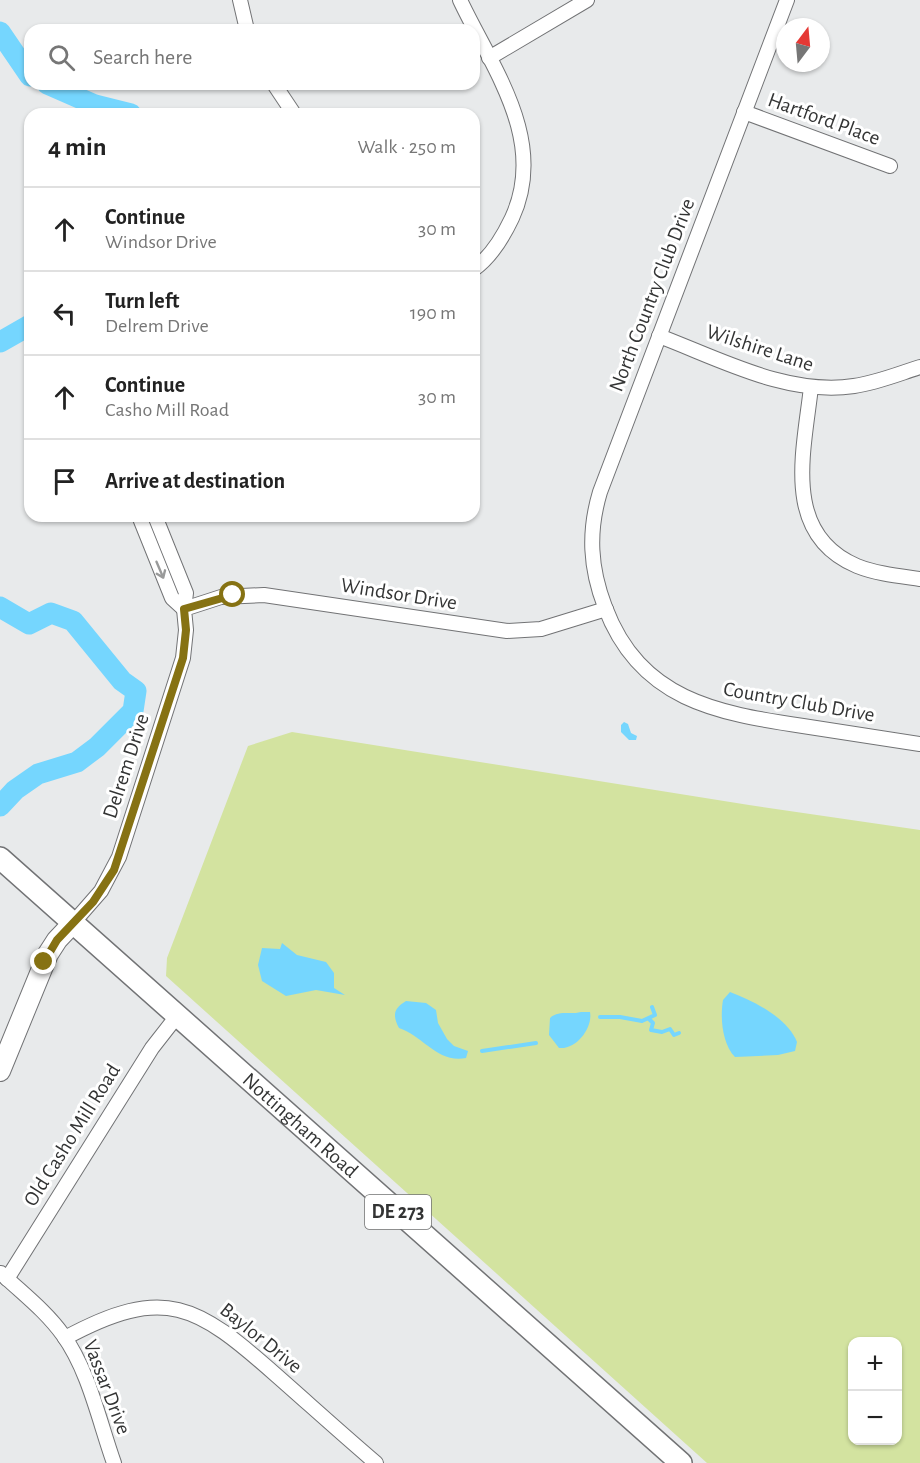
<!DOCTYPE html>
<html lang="en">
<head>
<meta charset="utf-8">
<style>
	:root { --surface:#fff; --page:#f2f2f2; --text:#222; --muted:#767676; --line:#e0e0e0 }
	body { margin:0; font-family:"Alegreya Sans",sans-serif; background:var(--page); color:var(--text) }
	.controls { position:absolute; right:18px; bottom:18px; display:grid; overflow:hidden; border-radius:12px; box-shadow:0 2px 4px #0004 }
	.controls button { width:54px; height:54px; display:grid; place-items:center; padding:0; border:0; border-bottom:2px solid var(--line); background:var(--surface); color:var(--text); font:30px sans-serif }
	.compass { position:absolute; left:776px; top:18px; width:54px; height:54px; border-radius:50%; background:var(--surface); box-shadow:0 2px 4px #0004; rotate:16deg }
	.stop { position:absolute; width:18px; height:18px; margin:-14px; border:4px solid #867213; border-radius:50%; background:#fff }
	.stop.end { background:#867213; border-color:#fff; box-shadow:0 2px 6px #0008 }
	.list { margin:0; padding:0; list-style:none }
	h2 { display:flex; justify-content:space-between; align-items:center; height:78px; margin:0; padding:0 24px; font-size:26px }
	h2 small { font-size:20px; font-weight:400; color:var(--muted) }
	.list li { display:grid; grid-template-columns:39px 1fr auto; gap:18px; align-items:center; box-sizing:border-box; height:84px; padding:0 24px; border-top:2px solid var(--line) }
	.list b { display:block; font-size:22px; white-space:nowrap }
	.list p { margin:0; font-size:20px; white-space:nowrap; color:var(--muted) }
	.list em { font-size:20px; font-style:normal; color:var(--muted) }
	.icon { flex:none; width:33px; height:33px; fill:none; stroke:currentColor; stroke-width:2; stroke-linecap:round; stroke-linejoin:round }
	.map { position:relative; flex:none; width:920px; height:1463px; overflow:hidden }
	.search { position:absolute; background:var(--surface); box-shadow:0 2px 4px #0004; left:24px; top:24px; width:456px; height:66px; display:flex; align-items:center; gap:15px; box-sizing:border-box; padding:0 21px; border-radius:18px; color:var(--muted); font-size:22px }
	.panel { position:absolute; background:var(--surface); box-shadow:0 2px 4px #0004; left:24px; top:108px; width:456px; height:414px; border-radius:18px }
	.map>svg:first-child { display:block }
</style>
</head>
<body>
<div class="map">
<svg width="920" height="1463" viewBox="0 0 920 1463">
	<rect width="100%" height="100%" fill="#e8eaeb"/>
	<path fill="#d3e3a0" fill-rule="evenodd" d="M292,732L749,805L920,830V1463H707L166,976L167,958L248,746ZM852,1342H898V1440H852Z"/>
	<g fill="#75d6fe">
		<polygon points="624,722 628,724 631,733 637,736 636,740 629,740 621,732 621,725"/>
		<polygon points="282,943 297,955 326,962 334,973 334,988 345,995 316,990 286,996 262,981 258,965 262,948 280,949"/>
		<path d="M730,992C753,1001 787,1017 797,1042L795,1051L778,1055L735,1057C722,1044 720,1017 723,1000Z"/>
		<path d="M406,1001L426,1003L436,1010L438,1023L447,1039L454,1046L468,1051L466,1058C438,1064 422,1035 399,1028C392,1015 394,1008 406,1001Z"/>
		<path d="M581,1012H590C593,1027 577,1050 559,1048L549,1035L550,1018C559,1010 571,1015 581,1012Z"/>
	</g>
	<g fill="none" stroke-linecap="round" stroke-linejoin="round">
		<g stroke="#75d6fe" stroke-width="4">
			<polyline points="600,1017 620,1017 642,1021 655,1015 652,1007"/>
			<polyline points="649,1019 653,1023 651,1030 662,1032 670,1029 674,1035 679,1033"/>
			<polyline points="482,1051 536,1043"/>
		</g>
		<g stroke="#75d6fe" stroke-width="21">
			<polyline points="0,32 30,76"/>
			<polyline points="47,84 95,105 131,114"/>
			<polyline points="0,342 30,325"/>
			<polyline points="0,607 29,624 51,613 73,621 122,681 136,691 133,711 97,747 77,762 38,774 15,790 0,806"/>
		</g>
		<defs>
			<g id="street">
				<polyline points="240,0 247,30"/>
				<path d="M460,0C492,68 548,140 512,218C503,237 491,257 474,269"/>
				<path d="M787,0L600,492C588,532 590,568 605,607C640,700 716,713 803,726C842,732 881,738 920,744"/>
				<polyline points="489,58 587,0"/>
				<polyline points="274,84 294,114"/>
				<polyline points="744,112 890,166"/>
				<path d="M659,336C720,359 787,396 854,386C876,383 898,374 920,367"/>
				<path d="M811,387C804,451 781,534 857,566C877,574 899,576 920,579"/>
				<polyline points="139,516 172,598 184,609 186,593 155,516"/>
				<polyline points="73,923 101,891 119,857 183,658 186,630 184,609 221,597 264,595 507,631 541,629 606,609"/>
				<path d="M1,1273C22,1293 46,1311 63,1335C89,1371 99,1421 114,1463"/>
				<polyline points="7,1279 152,1048 177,1016"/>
				<path d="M65,1338C165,1284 197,1305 276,1375C309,1404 342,1434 376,1463"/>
			</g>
			<polyline id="secondary" points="0,1071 48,954 57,940 73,923"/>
			<g id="primary">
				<path id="s1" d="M0,858L681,1463"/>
			</g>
		</defs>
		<use href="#street" stroke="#727375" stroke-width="16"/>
		<use href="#secondary" stroke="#727375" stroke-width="22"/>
		<use href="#primary" stroke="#727375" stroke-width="24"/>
		<use href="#street" stroke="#fff" stroke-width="14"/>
		<use href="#secondary" stroke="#fff" stroke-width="20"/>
		<use href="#primary" stroke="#fff" stroke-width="21"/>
	</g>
	<defs><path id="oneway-shaft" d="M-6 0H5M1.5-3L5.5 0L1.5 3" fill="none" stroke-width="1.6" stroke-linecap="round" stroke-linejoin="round" transform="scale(1.5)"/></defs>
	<use stroke="#999a9a" href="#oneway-shaft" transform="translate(160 570) rotate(67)"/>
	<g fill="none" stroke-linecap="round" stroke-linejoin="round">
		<polyline stroke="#867213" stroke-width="8" points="44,962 57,940 93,902 114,870 183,658 186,630 184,609 233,595"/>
	</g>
	<g text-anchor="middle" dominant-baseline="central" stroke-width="6" stroke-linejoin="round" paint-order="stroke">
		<rect fill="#fff" stroke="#707171" stroke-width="1.5" x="365" y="1195" width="66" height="34" rx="4.5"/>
		<g font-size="20" font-weight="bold" fill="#333434">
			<text x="398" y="1212">DE 273</text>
		</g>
		<g font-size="21" fill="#333434" stroke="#fff">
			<text transform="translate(824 119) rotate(20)">Hartford Place</text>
			<text transform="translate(652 295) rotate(-69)">North Country Club Drive</text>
			<text transform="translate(760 348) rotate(18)">Wilshire Lane</text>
			<text transform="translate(399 594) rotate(9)">Windsor Drive</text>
			<text transform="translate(799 702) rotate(10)">Country Club Drive</text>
			<text transform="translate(126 766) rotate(-72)">Delrem Drive</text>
			<text stroke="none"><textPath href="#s1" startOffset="402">Nottingham Road</textPath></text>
			<text transform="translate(72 1135) rotate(-58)">Old Casho Mill Road</text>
			<text transform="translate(261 1338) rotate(39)">Baylor Drive</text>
			<text transform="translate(107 1387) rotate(69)">Vassar Drive</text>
		</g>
	</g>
</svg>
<div class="controls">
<button>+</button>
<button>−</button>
</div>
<svg class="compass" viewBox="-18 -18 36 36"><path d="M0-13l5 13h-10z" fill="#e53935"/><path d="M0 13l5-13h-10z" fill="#767676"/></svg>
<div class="stop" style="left:233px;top:595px"></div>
<div class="stop end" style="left:44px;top:962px"></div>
<div class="search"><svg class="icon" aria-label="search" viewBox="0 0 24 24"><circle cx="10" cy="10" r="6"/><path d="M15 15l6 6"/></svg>Search here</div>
<section class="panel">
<h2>4 min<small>Walk · 250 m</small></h2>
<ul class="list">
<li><svg class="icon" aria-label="ahead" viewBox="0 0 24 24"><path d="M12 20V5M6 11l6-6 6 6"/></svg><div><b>Continue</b><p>Windsor Drive</p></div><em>30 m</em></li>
<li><svg class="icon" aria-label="left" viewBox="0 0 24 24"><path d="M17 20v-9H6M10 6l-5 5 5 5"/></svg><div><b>Turn left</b><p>Delrem Drive</p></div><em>190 m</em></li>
<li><svg class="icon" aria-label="ahead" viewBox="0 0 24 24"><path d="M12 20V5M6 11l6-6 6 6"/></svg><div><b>Continue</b><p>Casho Mill Road</p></div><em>30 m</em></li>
<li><svg class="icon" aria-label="arrive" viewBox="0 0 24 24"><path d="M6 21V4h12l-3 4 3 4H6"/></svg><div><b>Arrive at destination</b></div></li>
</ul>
</section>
</div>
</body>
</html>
